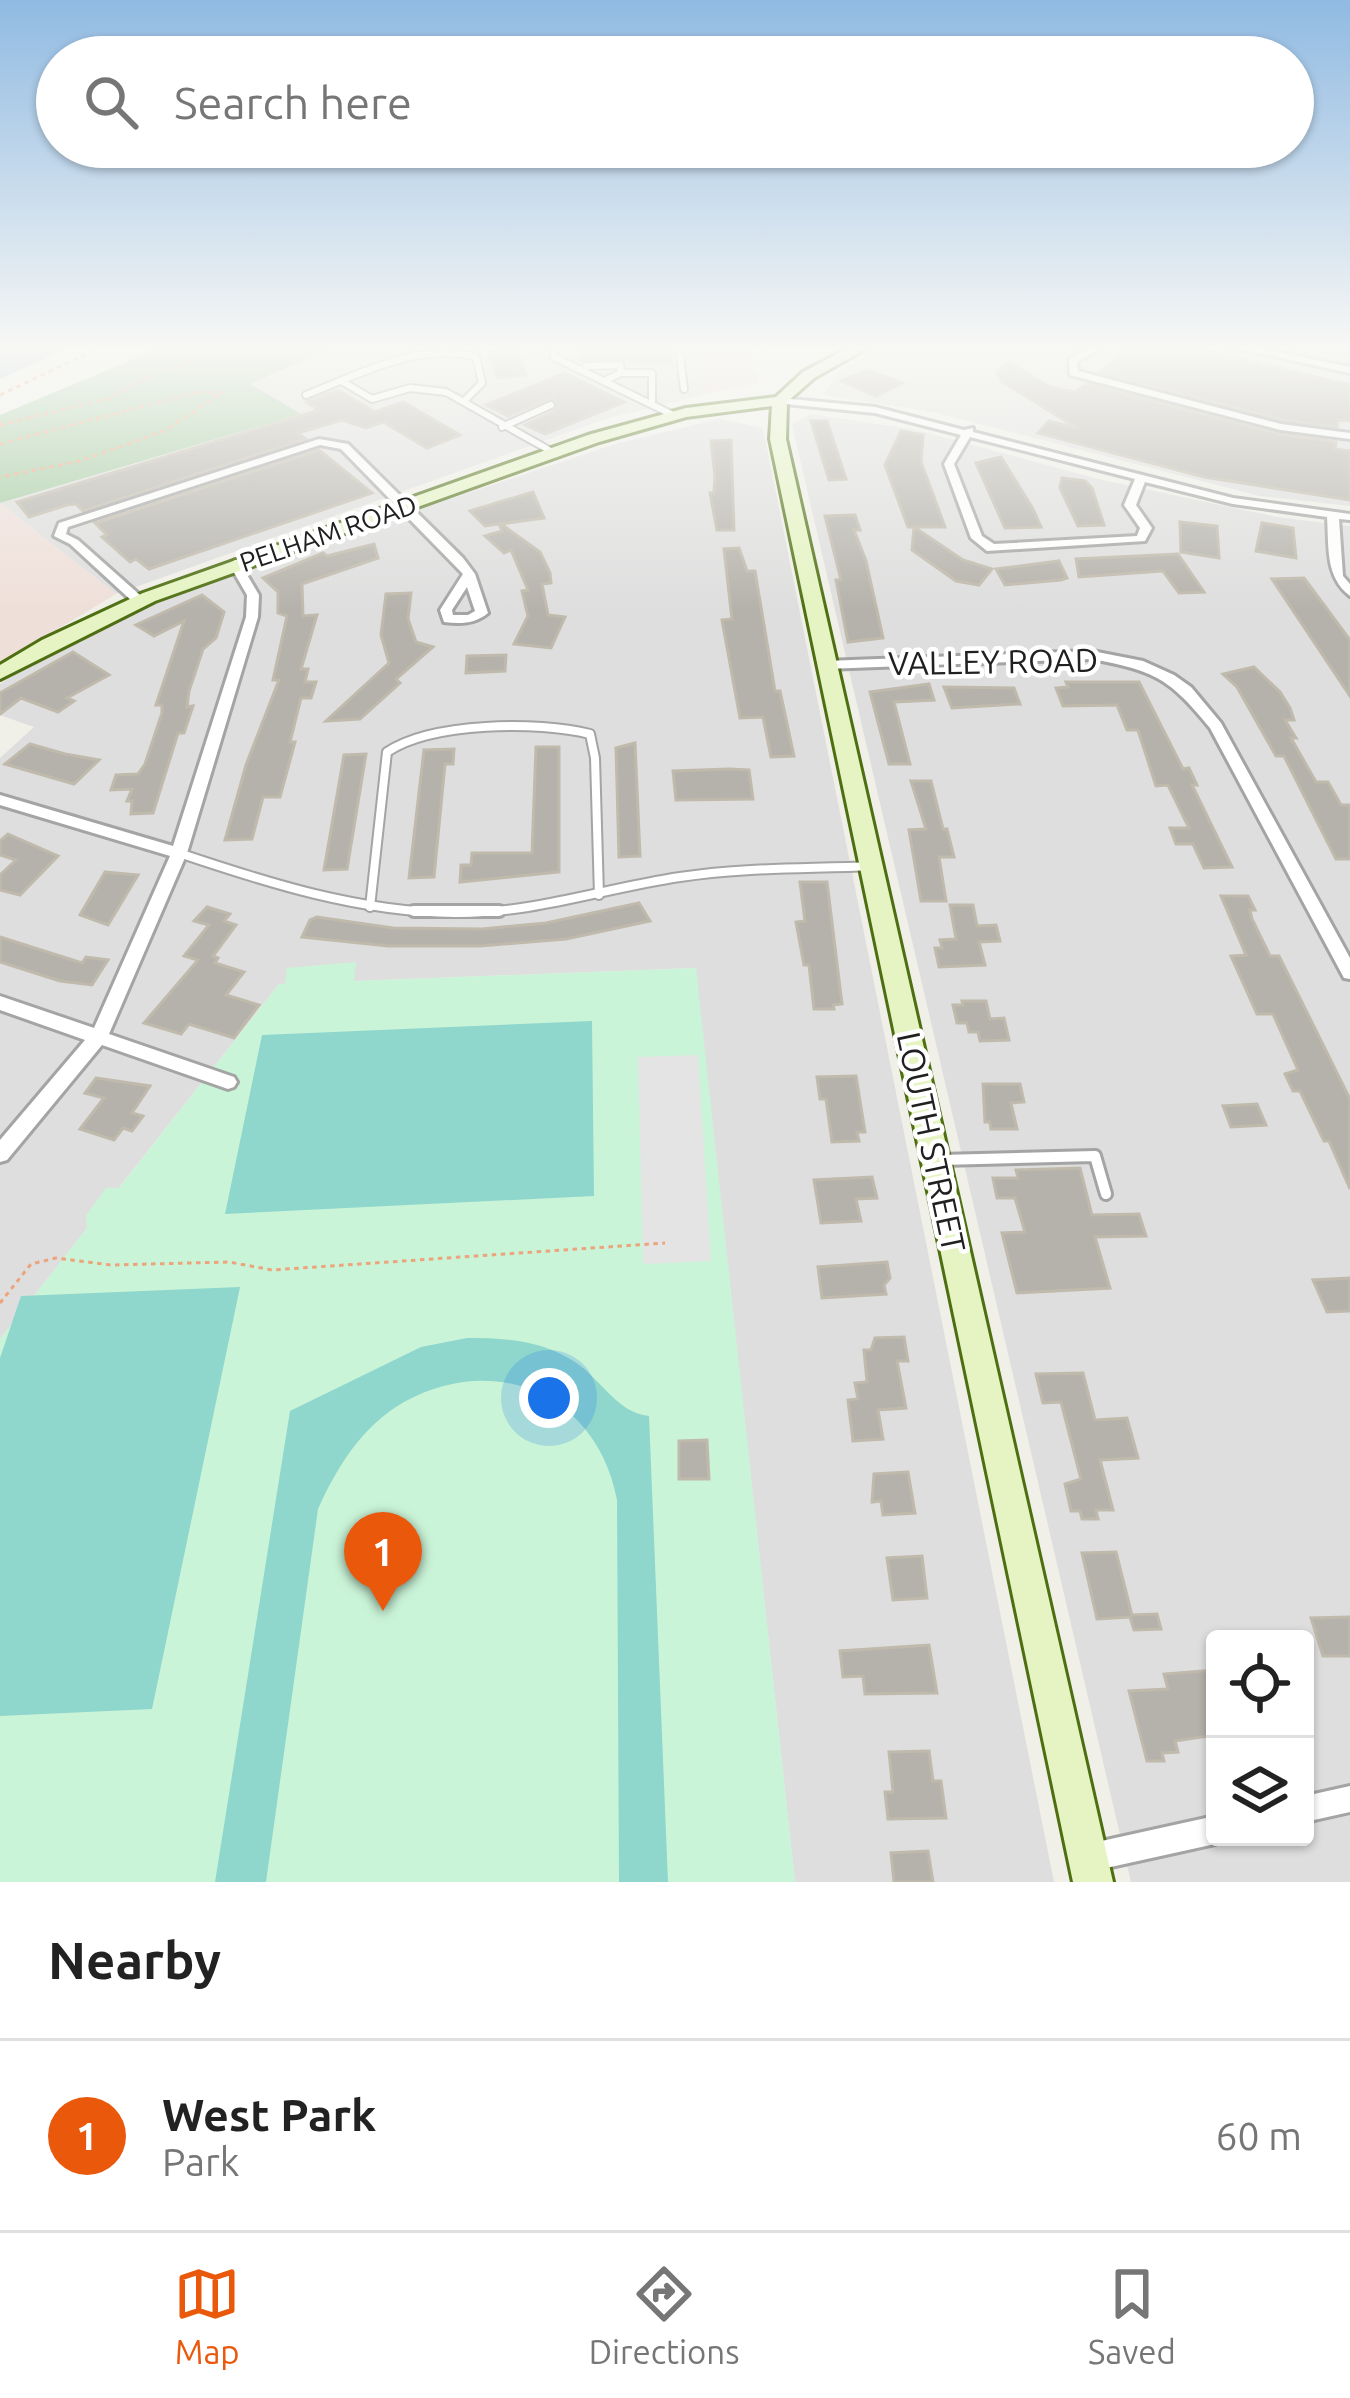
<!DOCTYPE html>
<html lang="en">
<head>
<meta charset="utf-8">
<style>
	:root { --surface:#fff; --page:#f2f2f2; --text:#222; --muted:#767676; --line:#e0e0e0; --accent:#ea580c }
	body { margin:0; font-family:Ubuntu,sans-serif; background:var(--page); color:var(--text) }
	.controls { position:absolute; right:36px; bottom:36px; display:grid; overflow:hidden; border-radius:12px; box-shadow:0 3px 9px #0004 }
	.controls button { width:108px; height:108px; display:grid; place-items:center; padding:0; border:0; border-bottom:3px solid var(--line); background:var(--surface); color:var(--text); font:60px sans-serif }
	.you { position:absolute; left:549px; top:1398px; width:42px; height:42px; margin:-30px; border:9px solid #fff; border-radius:50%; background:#1a73e8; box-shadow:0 0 0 18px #1a73e833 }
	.badge { display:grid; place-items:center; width:78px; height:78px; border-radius:50%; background:var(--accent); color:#fff; font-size:39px; font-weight:700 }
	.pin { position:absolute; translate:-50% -99px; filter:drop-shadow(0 3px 6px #0008) }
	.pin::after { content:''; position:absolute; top:63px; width:42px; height:36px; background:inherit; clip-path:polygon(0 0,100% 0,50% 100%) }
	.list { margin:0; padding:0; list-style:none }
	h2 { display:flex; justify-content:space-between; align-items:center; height:156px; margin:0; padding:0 48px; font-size:51px }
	h2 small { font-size:39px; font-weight:400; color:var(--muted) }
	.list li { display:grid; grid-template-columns:78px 1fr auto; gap:36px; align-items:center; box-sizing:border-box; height:192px; padding:0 48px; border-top:3px solid var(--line) }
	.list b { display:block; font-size:45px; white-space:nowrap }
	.list p { margin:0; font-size:39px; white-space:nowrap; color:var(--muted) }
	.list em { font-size:39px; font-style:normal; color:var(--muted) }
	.icon { flex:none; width:66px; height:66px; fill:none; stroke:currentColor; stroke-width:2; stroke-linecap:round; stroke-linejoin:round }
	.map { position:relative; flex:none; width:1350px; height:1882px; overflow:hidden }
	.search { position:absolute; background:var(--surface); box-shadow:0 3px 9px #0004; left:36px; right:36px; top:36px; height:132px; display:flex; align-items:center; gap:30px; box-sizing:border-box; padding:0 42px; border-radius:66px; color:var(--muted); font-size:45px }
	.sheet { height:348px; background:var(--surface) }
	nav { display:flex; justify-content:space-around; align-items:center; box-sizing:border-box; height:168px; border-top:3px solid var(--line); background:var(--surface); font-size:33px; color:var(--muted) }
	nav a { display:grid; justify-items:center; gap:6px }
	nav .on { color:var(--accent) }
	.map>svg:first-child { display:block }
</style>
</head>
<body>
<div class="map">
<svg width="1350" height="1882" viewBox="0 0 1350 1882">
	<rect width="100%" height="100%" fill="#f0efe8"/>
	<g fill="#dedede" fill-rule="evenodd">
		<polygon points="336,346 696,346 706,394 605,419 116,594 0,503 299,414 249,384"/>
		<polygon points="885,346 1350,346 1350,506 1260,496 933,412 824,395 835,374"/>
		<path d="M811,414L917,430L1098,479L1277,517L1350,526V1882H1131L792,425ZM1215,1639H1305V1837H1215Z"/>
		<polygon points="719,419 763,428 1054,1882 795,1882 695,968 279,984 0,1339 0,758 34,727 0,715 0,684 78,633 192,585 615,444"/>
	</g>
	<g fill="#efdfd9">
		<polygon points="696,346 746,346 759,383 706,394"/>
		<polygon points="0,503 116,594 0,664"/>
	</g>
	<polygon fill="#a3cba1" points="165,346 336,346 250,384 301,414 0,503 0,415"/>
	<polygon fill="#caf4d8" points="356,962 354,981 696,968 795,1882 0,1882 0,1339 87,1228 86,1216 106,1188 119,1188 279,984 285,984 287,968"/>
	<g fill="#8fd6cd">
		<polygon points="592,1021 594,1196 225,1214 262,1035"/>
		<polygon points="240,1287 152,1709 0,1716 0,1358 21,1296"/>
		<path d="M467,1338C505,1338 542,1340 575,1362C601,1379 617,1413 649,1416L668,1882H619L617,1500C598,1397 498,1350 404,1402C362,1426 337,1467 318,1509L266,1882H215L290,1411L421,1347Z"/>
	</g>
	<polygon fill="#e4e4e4" points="698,1055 711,1261 643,1264 638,1057"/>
	<polygon fill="#adc4d9" points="0,346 73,346 0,379"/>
	<g fill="#b5b2ab" stroke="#c0baac" stroke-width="3">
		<polygon points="578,346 669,346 671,363 640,363 620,358 580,361"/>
		<polygon points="1129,346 1187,346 1350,385 1350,421 1338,420 1337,427 1282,420 1100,372"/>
		<polygon points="516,349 526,375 497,378 488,351"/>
		<polygon points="1009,362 1050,387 1075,392 1086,384 1280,434 1336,442 1335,449 1350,451 1350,500 1204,477 1038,433 1049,421 1077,428 1001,381 997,372"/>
		<polygon points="866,370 902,383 876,396 841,381"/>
		<polygon points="565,373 624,402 545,434 525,425 556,410 554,398 508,416 486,405"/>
		<polygon points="338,390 375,412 403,402 460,435 427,448 383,422 366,428 342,420 298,433 306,439 83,511 76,504 67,505 29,517 17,502 319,410 306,402"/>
		<polygon points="811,421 827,421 846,479 829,480"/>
		<polygon points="901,431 923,435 921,462 945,527 914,527 963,560 992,569 979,585 956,581 912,550 914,527 908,527 885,465"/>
		<polygon points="731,440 734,530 717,530 710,493 714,493 715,476 711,441"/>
		<polygon points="319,450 372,493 149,569 136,559 130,562 102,537 107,535 95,523"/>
		<polygon points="1001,457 1033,509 1041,527 1005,528 976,463"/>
		<polygon points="1062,478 1085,481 1092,488 1104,525 1078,526 1060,488"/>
		<polygon points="533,492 544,518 501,524 540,552 550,573 551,583 542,584 548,615 565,617 551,648 514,644 528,616 522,591 528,590 511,550 504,553 485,536 502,531 499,524 485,526 470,511"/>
		<polygon points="855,515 860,530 854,530 866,561 883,638 848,642 836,580 841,580 825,516"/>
		<polygon points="1180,522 1217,526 1219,558 1181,552"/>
		<polygon points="1262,523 1293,528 1296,558 1256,551"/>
		<polygon points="374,544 378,558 302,584 303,616 317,615 301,669 308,669 305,682 316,682 311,698 301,698 290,742 295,742 280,797 263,797 252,839 225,840 246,765 279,680 273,680 287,616 278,613 278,592 263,578 323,553 327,556"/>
		<polygon points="739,548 747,571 755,571 775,691 780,691 794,756 771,757 763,717 740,718 722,620 732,619 724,549"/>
		<polygon points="1178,554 1204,592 1179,593 1163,571 1079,577 1076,559"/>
		<polygon points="1059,561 1067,578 1061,580 1005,585 996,569"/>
		<polygon points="1304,578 1350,640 1350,696 1272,579"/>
		<polygon points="411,593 408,619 416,642 433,647 396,679 400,683 360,719 326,721 389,663 381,635 386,594"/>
		<polygon points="202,595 224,612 216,638 203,649 189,691 187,707 193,706 184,733 178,733 153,813 131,814 132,801 127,801 132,789 111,790 116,775 138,774 145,764 162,713 162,705 156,705 184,621 154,636 136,625"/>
		<polygon points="73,652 109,675 67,698 74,701 58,712 21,698 0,714 0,693"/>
		<polygon points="506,655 505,671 466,673 467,656"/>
		<polygon points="1254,667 1280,692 1290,708 1294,720 1285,720 1296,738 1291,738 1316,782 1328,782 1341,805 1350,805 1350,859 1336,859 1284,756 1276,756 1237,687 1223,674"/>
		<polygon points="1066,682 1139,682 1183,769 1189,768 1197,785 1192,785 1232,867 1204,868 1193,844 1176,844 1170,828 1189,828 1168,785 1156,786 1138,730 1127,730 1117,705 1063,706 1056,688 1068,687"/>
		<polygon points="929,684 934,700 894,702 910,764 889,764 870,692"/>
		<polygon points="944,687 1014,688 1020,704 952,708"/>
		<polygon points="635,743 640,856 619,857 616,748"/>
		<polygon points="30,744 65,754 99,760 74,784 5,764"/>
		<polygon points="536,747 559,747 559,872 460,882 461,865 471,865 472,853 532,853"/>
		<polygon points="454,749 453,764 445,764 434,877 409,878 424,750"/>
		<polygon points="366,754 347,869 324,870 344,755"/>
		<polygon points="729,769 749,770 753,799 676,800 673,771"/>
		<polygon points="911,781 931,781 943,829 947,829 954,857 939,857 946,901 921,901 909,830 926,829"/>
		<polygon points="8,834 58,856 20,895 0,890 0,875 16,860 0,855 0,841"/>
		<polygon points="105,872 138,875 108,925 80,915"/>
		<polygon points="800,882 827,882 842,1004 833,1005 834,1009 814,1009 809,965 804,965 796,922 805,921"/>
		<polygon points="1221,896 1248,896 1255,910 1250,910 1252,919 1270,956 1279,956 1350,1099 1350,1189 1329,1141 1324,1141 1300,1091 1293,1091 1285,1074 1298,1070 1273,1014 1257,1014 1231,956 1246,955"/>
		<polygon points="639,903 650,921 566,939 480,946 388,946 302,937 310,920 317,917 393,928 482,929 546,923"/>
		<polygon points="950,905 973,905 977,926 996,925 1000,941 979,942 985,965 939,967 935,948 942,948 940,940 956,939"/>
		<polygon points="207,907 230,914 224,921 236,925 213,956 218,958 215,963 244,972 226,995 259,1005 234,1038 189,1024 181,1034 144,1023 198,960 184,956 209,925 194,921"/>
		<polygon points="0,937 82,963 86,957 108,960 92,985 60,981 0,962"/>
		<polygon points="962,1001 986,1001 990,1019 1004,1018 1009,1040 980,1041 978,1032 969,1032 967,1023 957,1023 953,1005 963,1005"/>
		<polygon points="856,1076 865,1132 857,1132 859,1141 832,1142 826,1099 820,1099 817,1077"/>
		<polygon points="96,1078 150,1086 132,1113 143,1116 132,1131 123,1128 114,1140 80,1129 104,1098 85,1093"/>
		<polygon points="983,1084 1020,1084 1024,1102 1011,1103 1017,1129 991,1129 990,1122 985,1122"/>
		<polygon points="1257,1104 1266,1125 1231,1127 1223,1106"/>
		<polygon points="1080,1168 1092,1215 1139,1214 1146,1236 1095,1237 1110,1288 1017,1293 1002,1233 1025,1232 1015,1198 997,1198 993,1178 1018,1178 1016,1170"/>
		<polygon points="872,1177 877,1198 856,1199 861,1221 821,1223 814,1180"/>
		<polygon points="887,1262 890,1278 884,1285 886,1294 822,1298 818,1267"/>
		<polygon points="1350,1278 1350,1311 1327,1312 1313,1280"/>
		<polygon points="904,1337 908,1361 897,1361 906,1408 878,1410 883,1439 853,1441 848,1400 858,1399 855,1383 867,1382 864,1350 871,1350 875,1338"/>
		<polygon points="1083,1373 1095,1420 1127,1418 1138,1458 1100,1460 1113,1510 1096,1510 1098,1519 1082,1519 1080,1511 1071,1511 1065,1484 1081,1479 1061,1402 1043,1403 1036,1374"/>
		<polygon points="707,1440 709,1479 679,1479 679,1441"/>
		<polygon points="908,1472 915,1513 883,1515 881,1501 872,1502 874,1474"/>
		<polygon points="1116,1552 1132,1615 1157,1614 1161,1629 1134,1630 1130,1617 1097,1619 1082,1553"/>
		<polygon points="922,1556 927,1598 893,1600 887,1558"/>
		<polygon points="1350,1617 1350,1656 1323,1656 1311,1618"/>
		<polygon points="929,1645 937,1693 865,1694 863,1676 843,1677 840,1651"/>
		<polygon points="1215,1670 1215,1735 1175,1741 1178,1752 1162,1753 1164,1761 1147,1761 1129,1691 1168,1689 1164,1674"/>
		<polygon points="929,1751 933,1781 941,1781 946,1818 888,1819 885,1792 893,1792 889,1752"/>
		<polygon points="928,1851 933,1882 894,1882 891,1853"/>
	</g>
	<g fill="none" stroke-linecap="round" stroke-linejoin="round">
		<defs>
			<g id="lane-far2">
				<polyline points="554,346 554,357 671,414"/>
				<polyline points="680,356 684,389"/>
				<polyline points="586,366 620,365 621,373"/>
				<polyline points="608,379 621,373 652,373 652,401"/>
				<polyline points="343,382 372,399 410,388 446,392 556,454"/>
				<path d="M306,395C358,375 419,341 476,357L482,383L466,399"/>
				<polyline points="502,427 551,405"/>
			</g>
			<g id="lane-far1">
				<path d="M179,853C268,883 359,912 455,913C531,914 605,888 680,877C743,867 807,869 871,866"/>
				<path d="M370,907L387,752C432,722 538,721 590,734L595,758L599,895"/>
			</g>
			<g id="lane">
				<polyline points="414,911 499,911"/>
				<polyline points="941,1160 1095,1156 1106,1194"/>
			</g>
			<g id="street">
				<polygon points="1092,346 1104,346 1077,362 1078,371 1281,424 1350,433 1350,439 1281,430 1070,375 1069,359"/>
				<polygon points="1228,346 1248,346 1350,367 1350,373"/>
				<path d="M780,398L875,407L964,430L973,428V432L1233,498L1350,514V520L1339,519L1343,576L1350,584V596C1325,577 1329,547 1327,517L1233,504L1145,482L1136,505L1152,528L1145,541L987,551L971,538L944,464L961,435L875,413L776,403L775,401ZM970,437L1135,479L1124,505L1140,528L1137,536L994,544L982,536L954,464Z"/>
				<path d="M319,439L348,444L463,558L475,574L488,613C475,624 460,624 444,622L440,610L463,574L341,449L320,445L68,527L66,534L78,540L141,596V602H133L70,544L54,536L59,523ZM467,587L475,611L468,615H453L452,610Z"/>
				<polygon points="235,560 239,561 259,595 258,617 187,853 109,1034 234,1077 237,1082 234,1087 228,1089 102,1045 7,1160 0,1162 0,1140 85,1040 0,1010 0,996 94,1028 170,856 0,805 0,795 173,846 246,617 247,595 229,564"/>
				<path d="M1092,651L1143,661L1174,675L1191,687L1221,723L1350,958V979L1344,978L1210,728C1169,678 1155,671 1092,659L825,669L818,665L825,661Z"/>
				<polygon points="1350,1786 1350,1812 1305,1822 1305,1796"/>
				<polygon points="1215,1816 1215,1837 1226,1837 1215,1844 1088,1872 1078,1868 1074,1858 1078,1848 1088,1844"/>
			</g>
			<polygon id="secondary" points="852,346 871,346 814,378 787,402 786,439 1113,1882 1073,1882 770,439 772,406 686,417 599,442 155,601 0,679 0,665 42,640 143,593 588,435 686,408 776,397 803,372"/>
		</defs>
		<use href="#lane-far2" stroke="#a4a4a4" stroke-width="10"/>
		<use href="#lane-far1" stroke="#a4a4a4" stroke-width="12"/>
		<use href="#lane" stroke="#a4a4a4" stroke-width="16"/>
		<use href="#street" stroke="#a4a4a4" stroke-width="6"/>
		<use href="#secondary" stroke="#4d6e11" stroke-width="6"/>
		<g stroke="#eca47d" stroke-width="3" stroke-dasharray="4.5 4.5" stroke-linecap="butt">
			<polyline points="0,395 103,346"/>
			<polyline points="0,425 107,399 157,372 241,346"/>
			<polyline points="0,444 197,392 222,393 164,431 80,461 0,477"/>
			<polyline points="0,1303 31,1264 56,1258 111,1265 229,1262 272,1270 665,1243"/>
		</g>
		<use href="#lane-far2" stroke="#fff" stroke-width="6"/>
		<use href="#lane-far1" stroke="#fff" stroke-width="8"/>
		<use href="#lane" stroke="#fff" stroke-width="10"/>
		<use href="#street" fill="#fff" fill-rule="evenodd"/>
		<use href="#secondary" fill="#e5f4c2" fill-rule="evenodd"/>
	</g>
	<linearGradient id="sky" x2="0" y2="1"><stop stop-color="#90bae2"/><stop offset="0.57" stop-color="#f8f8f5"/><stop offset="1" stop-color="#f8f8f5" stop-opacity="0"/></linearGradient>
	<rect width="1350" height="610" fill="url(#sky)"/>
	<g text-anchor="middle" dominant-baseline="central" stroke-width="9" stroke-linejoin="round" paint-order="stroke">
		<g font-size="27" fill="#202020" stroke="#fff">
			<text transform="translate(328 533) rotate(-19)">PELHAM ROAD</text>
		</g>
		<g font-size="33" fill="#202020" stroke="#fff">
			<text transform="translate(993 661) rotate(-1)">VALLEY ROAD</text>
			<text transform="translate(932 1142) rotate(78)">LOUTH STREET</text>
		</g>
	</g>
</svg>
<div class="controls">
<button><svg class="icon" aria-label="locate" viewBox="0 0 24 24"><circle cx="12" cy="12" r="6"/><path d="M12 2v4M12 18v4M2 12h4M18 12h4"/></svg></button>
<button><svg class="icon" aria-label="layers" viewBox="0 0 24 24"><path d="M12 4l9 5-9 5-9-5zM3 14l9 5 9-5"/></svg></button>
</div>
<div class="you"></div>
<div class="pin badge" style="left:383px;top:1611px">1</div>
<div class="search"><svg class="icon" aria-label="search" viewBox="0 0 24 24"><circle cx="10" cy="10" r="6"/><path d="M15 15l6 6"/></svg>Search here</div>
</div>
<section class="sheet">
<h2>Nearby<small></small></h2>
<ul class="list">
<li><span class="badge">1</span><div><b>West Park</b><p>Park</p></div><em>60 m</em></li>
</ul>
</section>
<nav>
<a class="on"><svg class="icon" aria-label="map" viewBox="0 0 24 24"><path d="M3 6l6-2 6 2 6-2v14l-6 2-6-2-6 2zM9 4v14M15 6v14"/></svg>Map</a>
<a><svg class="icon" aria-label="directions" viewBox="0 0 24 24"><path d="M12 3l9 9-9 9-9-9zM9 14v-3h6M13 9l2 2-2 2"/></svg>Directions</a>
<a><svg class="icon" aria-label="saved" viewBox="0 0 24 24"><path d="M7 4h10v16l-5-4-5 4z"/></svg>Saved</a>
</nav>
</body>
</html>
